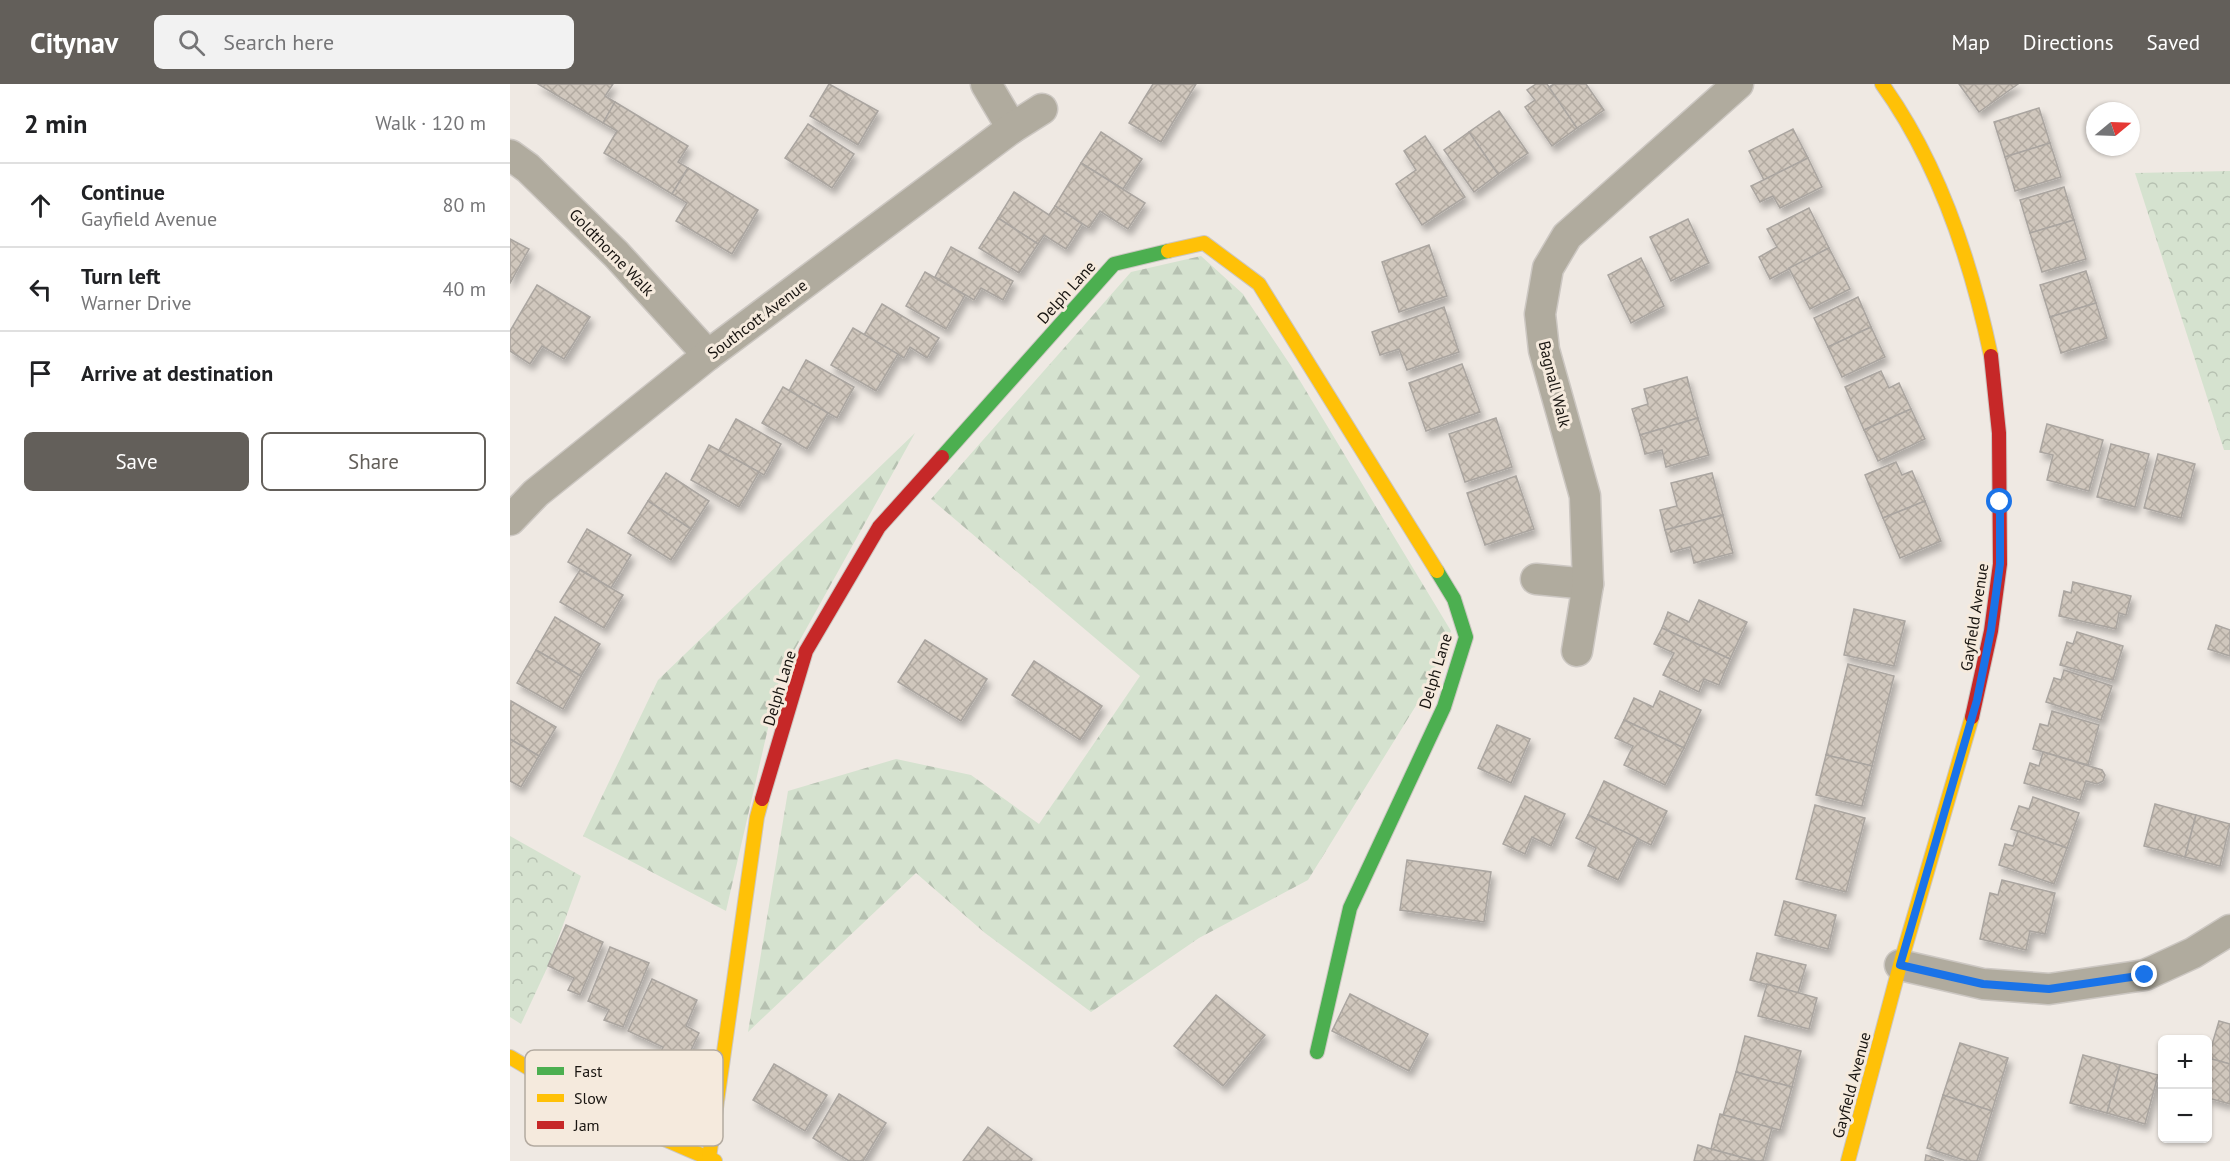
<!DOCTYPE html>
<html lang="en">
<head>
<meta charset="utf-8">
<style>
	:root { --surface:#fff; --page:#f2f2f2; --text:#202124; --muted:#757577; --line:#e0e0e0; --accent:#635f5a }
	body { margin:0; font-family:"PT Sans",sans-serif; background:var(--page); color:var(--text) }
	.controls { position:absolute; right:18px; bottom:18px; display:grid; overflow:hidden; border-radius:9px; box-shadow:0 2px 4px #0004 }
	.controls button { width:54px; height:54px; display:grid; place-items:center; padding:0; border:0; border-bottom:2px solid var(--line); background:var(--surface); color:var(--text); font:30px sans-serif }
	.compass { position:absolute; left:1576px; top:18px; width:54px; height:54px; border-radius:50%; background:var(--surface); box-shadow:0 2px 4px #0004; rotate:71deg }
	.stop { position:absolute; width:18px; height:18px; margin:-14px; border:4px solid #1a73e8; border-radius:50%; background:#fff }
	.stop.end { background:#1a73e8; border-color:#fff; box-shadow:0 2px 6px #0008 }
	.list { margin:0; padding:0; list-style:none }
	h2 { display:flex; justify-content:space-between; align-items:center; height:78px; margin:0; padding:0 24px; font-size:26px }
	h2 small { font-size:20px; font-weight:400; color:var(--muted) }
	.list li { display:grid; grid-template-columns:39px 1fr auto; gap:18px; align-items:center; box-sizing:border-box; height:84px; padding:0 24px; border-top:2px solid var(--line) }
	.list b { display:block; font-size:22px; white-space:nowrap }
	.list p { margin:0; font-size:20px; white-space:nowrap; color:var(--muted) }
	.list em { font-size:20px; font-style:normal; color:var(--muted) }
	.actions { display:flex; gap:12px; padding:18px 24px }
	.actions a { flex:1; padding:14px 0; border:2px solid var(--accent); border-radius:9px; text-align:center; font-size:21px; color:var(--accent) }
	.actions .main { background:var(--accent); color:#fff }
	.icon { flex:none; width:33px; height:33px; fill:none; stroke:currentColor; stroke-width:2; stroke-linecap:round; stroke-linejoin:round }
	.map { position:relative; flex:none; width:1720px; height:1077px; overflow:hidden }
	header { display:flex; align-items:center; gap:36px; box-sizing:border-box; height:84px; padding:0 30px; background:var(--accent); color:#fff }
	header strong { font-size:28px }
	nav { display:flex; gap:33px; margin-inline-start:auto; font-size:21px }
	.search { width:420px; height:54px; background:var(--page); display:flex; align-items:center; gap:15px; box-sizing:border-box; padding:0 21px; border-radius:9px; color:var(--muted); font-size:22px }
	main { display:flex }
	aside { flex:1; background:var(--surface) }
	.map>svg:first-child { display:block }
</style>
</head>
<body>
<header>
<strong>Citynav</strong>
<div class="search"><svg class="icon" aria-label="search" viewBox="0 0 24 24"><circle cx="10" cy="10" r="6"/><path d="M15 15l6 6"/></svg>Search here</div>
<nav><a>Map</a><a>Directions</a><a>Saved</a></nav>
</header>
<main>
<aside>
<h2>2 min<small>Walk · 120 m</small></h2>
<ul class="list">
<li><svg class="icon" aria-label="ahead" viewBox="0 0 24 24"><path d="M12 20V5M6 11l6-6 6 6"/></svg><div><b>Continue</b><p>Gayfield Avenue</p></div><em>80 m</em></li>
<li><svg class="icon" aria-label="left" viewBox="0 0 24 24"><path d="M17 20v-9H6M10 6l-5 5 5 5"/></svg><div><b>Turn left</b><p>Warner Drive</p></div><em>40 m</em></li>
<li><svg class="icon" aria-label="arrive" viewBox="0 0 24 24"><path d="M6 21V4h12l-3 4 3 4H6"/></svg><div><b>Arrive at destination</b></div></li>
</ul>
<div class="actions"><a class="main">Save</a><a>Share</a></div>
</aside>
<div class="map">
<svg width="1720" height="1077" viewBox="0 0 1720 1077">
	<defs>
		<pattern id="forest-firs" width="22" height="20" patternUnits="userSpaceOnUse" patternTransform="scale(1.5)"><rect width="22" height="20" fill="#d5e2cf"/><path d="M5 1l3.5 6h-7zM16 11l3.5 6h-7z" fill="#b6c1b1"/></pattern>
		<pattern id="park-crowns" width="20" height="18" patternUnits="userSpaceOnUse" patternTransform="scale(1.5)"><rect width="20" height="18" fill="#d5e2cf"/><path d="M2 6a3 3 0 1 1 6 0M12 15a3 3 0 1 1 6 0" fill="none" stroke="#b6c1b1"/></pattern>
		<pattern id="building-cross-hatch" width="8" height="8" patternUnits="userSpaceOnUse" patternTransform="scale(1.5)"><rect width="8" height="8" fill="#d0c7bd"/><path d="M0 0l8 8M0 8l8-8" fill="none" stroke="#b2aaa1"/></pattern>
		<filter id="shadow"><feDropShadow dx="3.5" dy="6" stdDeviation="3" flood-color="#0004"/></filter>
	</defs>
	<rect width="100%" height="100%" fill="#efe9e3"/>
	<g fill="url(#forest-firs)">
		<polygon points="691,172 733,210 781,282 941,547 915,607 798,796 689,854 581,928 475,849 406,789 238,948 278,707 386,675 461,691 529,740 630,592 421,415 621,188"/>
		<polygon points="405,349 270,592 216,827 73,752 148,596"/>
	</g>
	<g fill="url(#park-crowns)">
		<polygon points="1720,87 1720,366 1714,366 1625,89"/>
		<polygon points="0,752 71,792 38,882 11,940 0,933"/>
	</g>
	<g fill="url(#building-cross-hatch)" stroke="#aaa5a0" stroke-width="1.5" filter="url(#shadow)">
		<polygon points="28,0 103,0 95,12 105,18 93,39"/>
		<polygon points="319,0 368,27 348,61 300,32"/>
		<polygon points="643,0 686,0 651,58 619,39"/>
		<polygon points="1026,0 1037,0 1067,44 1042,62 1015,23 1025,16 1017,6"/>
		<polygon points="1044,0 1076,0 1094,26 1067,44 1039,3"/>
		<polygon points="1449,0 1508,0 1469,28"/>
		<polygon points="105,18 178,62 168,78 178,84 162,110 94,69 107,47 93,39"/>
		<polygon points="1529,24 1540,59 1495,73 1484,38"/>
		<polygon points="989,27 1018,69 988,90 959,48"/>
		<polygon points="298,40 344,70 322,104 275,74"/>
		<polygon points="1283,45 1298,74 1254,96 1239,67"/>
		<polygon points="591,48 632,75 613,105 571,79"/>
		<polygon points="959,48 988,90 964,108 934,66"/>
		<polygon points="915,52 955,113 912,141 886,100 906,86 894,67"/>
		<polygon points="1540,59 1551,93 1505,107 1495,73"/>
		<polygon points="1298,74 1312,103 1270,124 1263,112 1250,118 1241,102"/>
		<polygon points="571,79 635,119 618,145 590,127 579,144 545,122"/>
		<polygon points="178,84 248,126 222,170 166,137 177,119 162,110"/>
		<polygon points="1554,103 1564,136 1520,149 1510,116"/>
		<polygon points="504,108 539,131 545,122 572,140 556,165 534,151 528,160 488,134"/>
		<polygon points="1299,124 1319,164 1260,195 1249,173 1267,163 1257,145"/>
		<polygon points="488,134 528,160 509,189 469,164"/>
		<polygon points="1178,135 1199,179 1161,197 1140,153"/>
		<polygon points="1564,136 1576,175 1532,188 1520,149"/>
		<polygon points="0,155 19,165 0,199"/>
		<polygon points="919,161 937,212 889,228 872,178"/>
		<polygon points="441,163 503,197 493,216 471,204 464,216 425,193"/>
		<polygon points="1319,164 1340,205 1300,225 1279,184"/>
		<polygon points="1131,174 1154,222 1121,239 1098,191"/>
		<polygon points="1576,187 1586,219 1540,233 1530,201"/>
		<polygon points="415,188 455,211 436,245 396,222"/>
		<polygon points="27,201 80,233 54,275 32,262 20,280 0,267 0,247"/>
		<polygon points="1348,213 1361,243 1318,263 1304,234"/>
		<polygon points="1586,219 1597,254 1551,269 1540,233"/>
		<polygon points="372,220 429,254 417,274 400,263 394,274 354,251"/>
		<polygon points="934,223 949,268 897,286 889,265 870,271 862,248"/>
		<polygon points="1361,243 1375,273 1332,293 1318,263"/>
		<polygon points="343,244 388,270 366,307 321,281"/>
		<polygon points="296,276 344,303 327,334 279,307"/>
		<polygon points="952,280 970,328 916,347 899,299"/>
		<polygon points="1371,287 1379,304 1389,299 1401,325 1354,346 1335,303"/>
		<polygon points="1177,293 1188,334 1130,351 1122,325 1138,320 1134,305"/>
		<polygon points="273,303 318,329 297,365 252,339"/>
		<polygon points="1401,325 1415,355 1368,377 1354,346"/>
		<polygon points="986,334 1002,383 955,398 939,350"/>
		<polygon points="1188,334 1199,371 1156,383 1152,366 1135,370 1130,351"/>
		<polygon points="226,335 271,360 254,391 209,366"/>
		<polygon points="1537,340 1593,356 1579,407 1537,396 1543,371 1530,368"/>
		<polygon points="1601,360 1639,370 1625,423 1587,413"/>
		<polygon points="199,361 249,388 229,423 181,396"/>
		<polygon points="1648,370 1685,380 1671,434 1634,424"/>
		<polygon points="1386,378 1392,391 1402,387 1415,417 1373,434 1355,391"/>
		<polygon points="156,389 199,417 181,445 138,417"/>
		<polygon points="1202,389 1213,431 1155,446 1150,426 1167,422 1161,399"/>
		<polygon points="1006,392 1024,445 975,461 957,409"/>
		<polygon points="138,417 181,445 161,476 118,449"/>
		<polygon points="1415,417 1431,457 1390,474 1373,434"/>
		<polygon points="1213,431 1223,469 1184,479 1180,463 1161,468 1155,446"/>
		<polygon points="77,445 121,471 101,504 58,478"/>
		<polygon points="70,486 113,511 94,544 50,518"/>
		<polygon points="1563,498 1621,512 1616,531 1609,529 1606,545 1549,532 1554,507 1561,509"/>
		<polygon points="1189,516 1237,538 1220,575 1152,544 1158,528 1179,538"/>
		<polygon points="1344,525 1395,537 1384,582 1334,571"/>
		<polygon points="45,533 90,560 71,592 26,566"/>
		<polygon points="1706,541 1720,546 1720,572 1698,565"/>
		<polygon points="1152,544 1220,575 1209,601 1194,595 1189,608 1153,591 1164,569 1144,560"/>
		<polygon points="1567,548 1613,562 1603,596 1550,581 1557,558 1563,560"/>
		<polygon points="415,556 477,595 451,637 388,598"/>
		<polygon points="26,566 71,592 53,625 7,599"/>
		<polygon points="524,577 592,622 570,656 502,611"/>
		<polygon points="1338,580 1384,592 1362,682 1316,671"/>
		<polygon points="1554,586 1602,602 1591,636 1536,618 1544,594 1551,596"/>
		<polygon points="1150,607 1191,626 1174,664 1114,636 1124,614 1143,623"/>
		<polygon points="1,617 46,643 29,672 0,655"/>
		<polygon points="1542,627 1589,641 1578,681 1523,665 1530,640 1538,642"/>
		<polygon points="1114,636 1174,664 1155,701 1114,681 1123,662 1105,654"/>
		<polygon points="987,641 1020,655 1001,699 968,684"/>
		<polygon points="0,655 29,672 11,703 0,697"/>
		<polygon points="1533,668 1592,686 1595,691 1593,697 1587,700 1576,697 1570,716 1514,699 1520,679 1529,682"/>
		<polygon points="1316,671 1362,682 1352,722 1306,711"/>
		<polygon points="1094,697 1157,727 1141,761 1078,731"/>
		<polygon points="1015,712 1055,730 1041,762 1022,753 1015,770 993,760"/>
		<polygon points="1523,713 1569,729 1557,764 1501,745 1509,722 1519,725"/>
		<polygon points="1645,720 1686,731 1675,773 1634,762"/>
		<polygon points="1305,721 1355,734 1336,808 1286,795"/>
		<polygon points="1078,731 1128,754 1108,796 1078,782 1086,764 1066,754"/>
		<polygon points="1686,731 1720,740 1710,782 1675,773"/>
		<polygon points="1508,747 1557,764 1544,800 1489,781 1495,760 1503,762"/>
		<polygon points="897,776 981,788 974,838 890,826"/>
		<polygon points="1492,796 1545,809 1535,850 1520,847 1516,866 1470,855 1480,809 1488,811"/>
		<polygon points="1274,817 1326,831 1318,865 1265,851"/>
		<polygon points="56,841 93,858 70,911 58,906 64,894 38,882"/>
		<polygon points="100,863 139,879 113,943 94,936 99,926 78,917"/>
		<polygon points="1247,869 1296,881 1288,909 1240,896"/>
		<polygon points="142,895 187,916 176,942 189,949 173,983 149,972 153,963 118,947"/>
		<polygon points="1257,900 1307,914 1299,945 1248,932"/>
		<polygon points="840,910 918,950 899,987 822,947"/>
		<polygon points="706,911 755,951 713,1002 664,962"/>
		<polygon points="1709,937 1720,940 1720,980 1698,974"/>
		<polygon points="1235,952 1291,967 1282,1003 1226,988"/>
		<polygon points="1450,959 1498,974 1482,1027 1433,1011"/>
		<polygon points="1573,971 1610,981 1597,1029 1560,1019"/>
		<polygon points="1698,974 1720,980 1720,1020 1698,1014"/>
		<polygon points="264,980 317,1011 295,1047 243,1016"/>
		<polygon points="1610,981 1648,991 1635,1040 1597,1029"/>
		<polygon points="1226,988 1282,1003 1270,1046 1213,1031"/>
		<polygon points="329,1010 376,1039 353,1077 339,1077 303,1054"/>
		<polygon points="1433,1011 1482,1027 1467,1077 1457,1077 1417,1064"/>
		<polygon points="1210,1030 1262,1044 1253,1077 1245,1077 1201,1065"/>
		<polygon points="478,1043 522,1075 521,1077 453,1077"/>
		<polygon points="1188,1061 1201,1065 1245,1077 1184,1077"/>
		<polygon points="1416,1071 1434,1077 1415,1077"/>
	</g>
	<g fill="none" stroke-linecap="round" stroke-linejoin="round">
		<defs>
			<g id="street">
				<polyline points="476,0 502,44"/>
				<polyline points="0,71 18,84 106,170 198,271"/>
				<polyline points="0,436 26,409 198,271 502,44 532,25"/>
				<polyline points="1026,495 1078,500"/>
				<polyline points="1067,567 1078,500 1075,412 1034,266 1030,230 1038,184 1057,152 1228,0"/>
				<polyline points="1390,881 1473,900 1539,905 1635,891 1683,869 1720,846"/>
			</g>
			<g id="fast">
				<polyline points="432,373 604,180 658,167"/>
				<polyline points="807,968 840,824 934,623 956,553 944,515 927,487"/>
			</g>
			<g id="slow">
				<path d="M1372,0C1429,79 1461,177 1481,272"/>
				<polyline points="658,167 694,159 749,200 927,487"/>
				<polyline points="0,973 96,1030 205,1077"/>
				<polyline points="199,1074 247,733 252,715"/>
				<polyline points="1338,1077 1390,881 1462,633"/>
			</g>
			<g id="jam">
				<polyline points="1462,633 1481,547 1490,480 1489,349 1481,272"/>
				<polyline points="252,715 296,567 369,443 432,373"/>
			</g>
		</defs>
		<use href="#street" stroke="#ccc7c2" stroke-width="33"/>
		<use href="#fast" stroke="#ccc7c2" stroke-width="16"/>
		<use href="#slow" stroke="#ccc7c2" stroke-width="16"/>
		<use href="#jam" stroke="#ccc7c2" stroke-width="16"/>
		<use href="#street" stroke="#b0ab9e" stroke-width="30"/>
		<use href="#fast" stroke="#4caf50" stroke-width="14"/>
		<use href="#slow" stroke="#ffc107" stroke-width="14"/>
		<use href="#jam" stroke="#c62828" stroke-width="14"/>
	</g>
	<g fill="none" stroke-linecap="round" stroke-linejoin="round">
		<polyline stroke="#1a73e8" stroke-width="8" points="1490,418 1490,480 1481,546 1467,616 1390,881 1473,900 1539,905 1635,891"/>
	</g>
	<g text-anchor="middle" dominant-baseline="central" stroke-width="6" stroke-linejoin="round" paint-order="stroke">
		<g font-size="16" fill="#181410" stroke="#f5eadd">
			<text transform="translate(102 168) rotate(46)">Goldthorne Walk</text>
			<text transform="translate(556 208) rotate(-48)">Delph Lane</text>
			<text transform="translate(247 235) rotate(-37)">Southcott Avenue</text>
			<text transform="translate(1045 300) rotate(76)">Bagnall Walk</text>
			<text transform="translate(1464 533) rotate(-81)">Gayfield Avenue</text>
			<text transform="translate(925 587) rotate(-73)">Delph Lane</text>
			<text transform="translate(269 604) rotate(-73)">Delph Lane</text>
			<text transform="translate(1341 1001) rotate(-75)">Gayfield Avenue</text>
		</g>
	</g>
	<rect x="15" y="966" width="198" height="96" rx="9" fill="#f5eadd" stroke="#b3aaa0" stroke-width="1.5"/>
	<rect x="27" y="983" width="27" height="8" fill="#4caf50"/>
	<rect x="27" y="1010" width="27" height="8" fill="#ffc107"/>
	<rect x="27" y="1037" width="27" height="8" fill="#c62828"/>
	<g font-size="16" fill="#181410">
		<text x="64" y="993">Fast</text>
		<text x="64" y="1020">Slow</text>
		<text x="64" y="1047">Jam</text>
	</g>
</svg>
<div class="controls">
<button>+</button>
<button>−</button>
</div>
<svg class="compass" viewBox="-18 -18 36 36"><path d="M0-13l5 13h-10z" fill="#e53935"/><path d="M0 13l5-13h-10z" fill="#757577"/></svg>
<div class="stop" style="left:1490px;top:418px"></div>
<div class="stop end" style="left:1635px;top:891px"></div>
</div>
</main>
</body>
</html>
